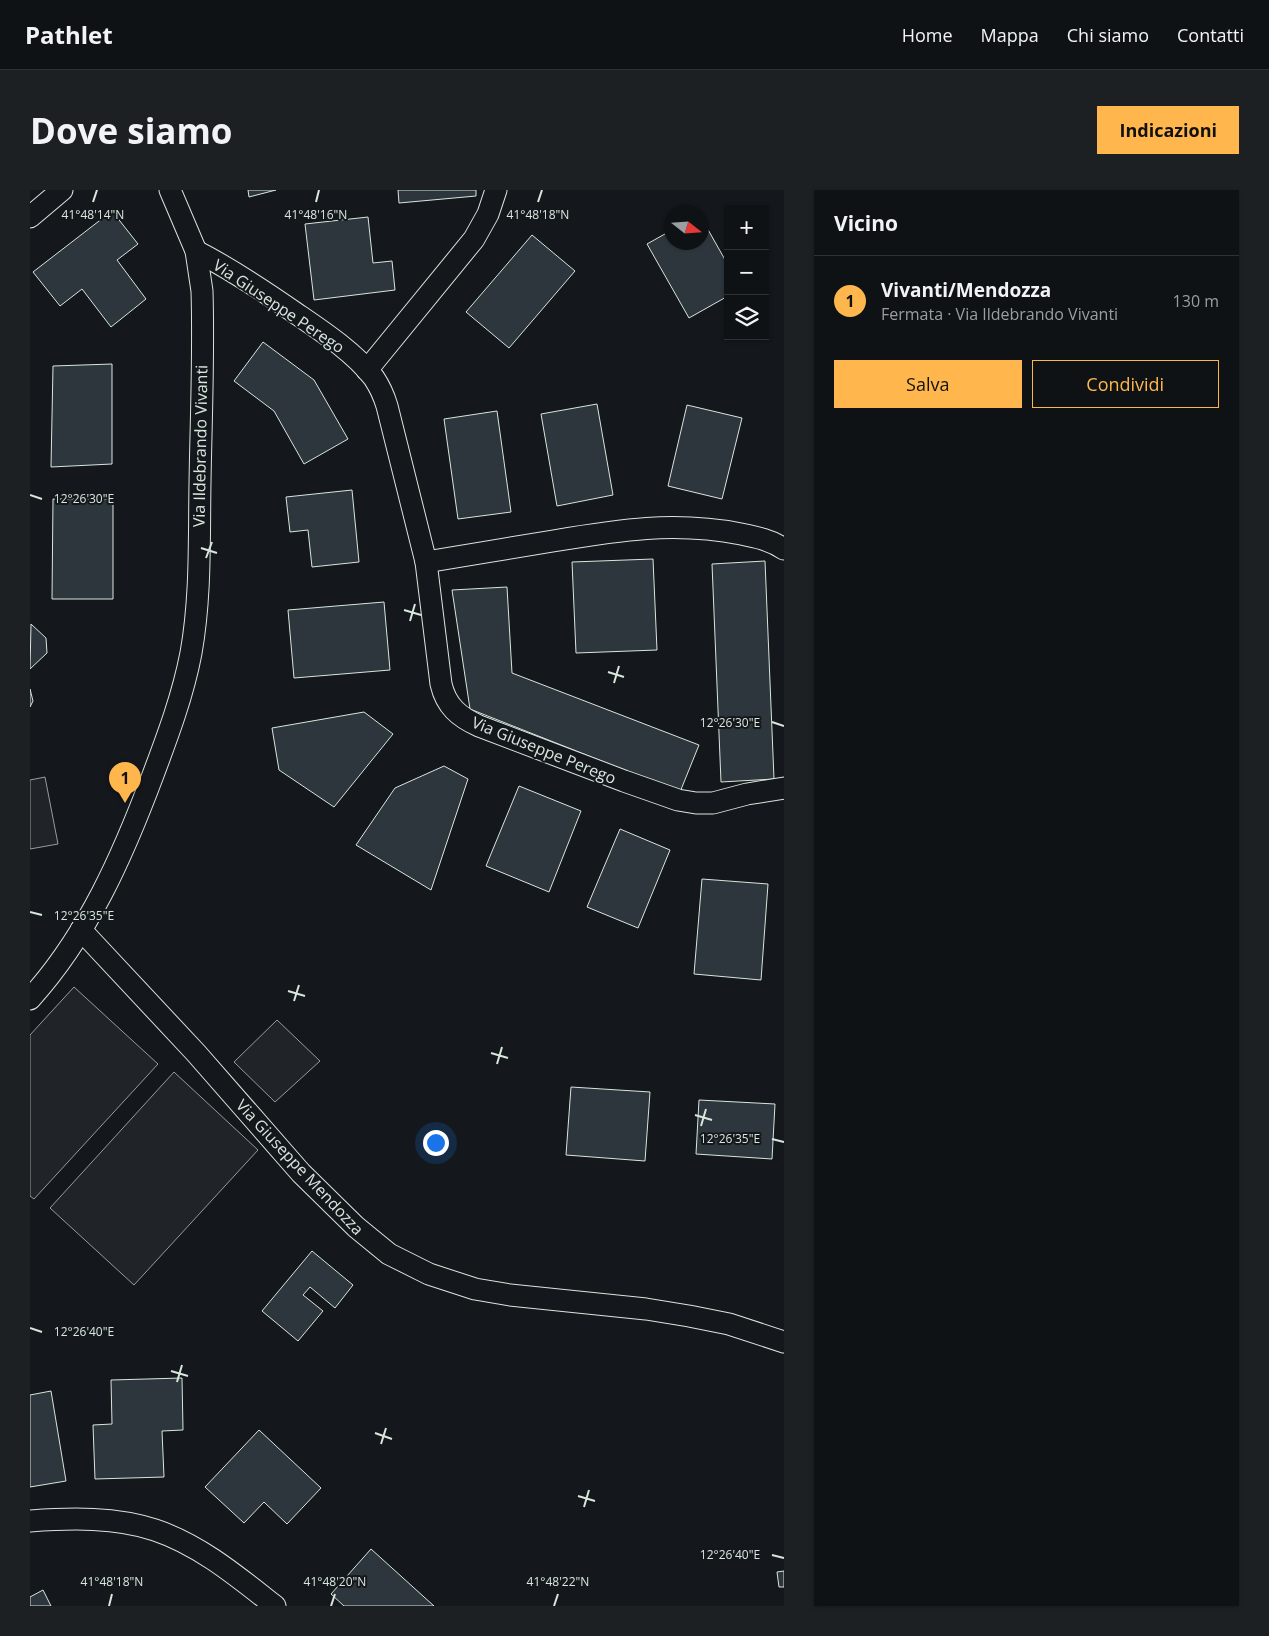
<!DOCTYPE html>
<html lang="it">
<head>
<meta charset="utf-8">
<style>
	:root { --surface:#0f1215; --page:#1d2022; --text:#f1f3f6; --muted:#9b9ea0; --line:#2f3234; --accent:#ffb74d }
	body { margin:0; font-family:"Open Sans",sans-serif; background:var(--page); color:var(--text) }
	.controls { position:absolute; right:15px; top:15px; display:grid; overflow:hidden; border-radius:0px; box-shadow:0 1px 4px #0004 }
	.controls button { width:45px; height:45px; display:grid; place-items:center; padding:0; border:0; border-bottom:1px solid var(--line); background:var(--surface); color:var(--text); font:25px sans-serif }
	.compass { position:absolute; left:634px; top:15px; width:45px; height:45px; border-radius:50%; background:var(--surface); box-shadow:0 1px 4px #0004; rotate:107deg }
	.you { position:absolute; left:405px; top:952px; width:18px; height:18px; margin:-12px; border:4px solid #fff; border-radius:50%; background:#1a73e8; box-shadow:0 0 0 8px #1a73e833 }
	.badge { display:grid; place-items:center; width:32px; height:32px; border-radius:50%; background:var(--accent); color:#111; font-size:16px; font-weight:700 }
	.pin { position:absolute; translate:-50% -41px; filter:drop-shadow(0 1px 2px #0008) }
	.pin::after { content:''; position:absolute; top:26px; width:18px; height:15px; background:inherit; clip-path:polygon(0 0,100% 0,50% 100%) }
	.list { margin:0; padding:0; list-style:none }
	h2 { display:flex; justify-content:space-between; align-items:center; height:65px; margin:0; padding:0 20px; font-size:21px }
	h2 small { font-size:16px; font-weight:400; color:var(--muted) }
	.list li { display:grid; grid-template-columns:32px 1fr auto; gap:15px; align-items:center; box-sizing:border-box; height:90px; padding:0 20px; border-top:1px solid var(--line) }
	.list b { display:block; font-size:19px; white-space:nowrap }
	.list p { margin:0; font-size:16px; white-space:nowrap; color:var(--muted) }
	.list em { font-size:16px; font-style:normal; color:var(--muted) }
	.actions { display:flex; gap:10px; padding:15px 20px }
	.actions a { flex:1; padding:11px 0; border:1px solid var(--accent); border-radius:0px; text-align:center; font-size:18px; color:var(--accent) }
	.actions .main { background:var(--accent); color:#111 }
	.icon { flex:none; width:28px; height:28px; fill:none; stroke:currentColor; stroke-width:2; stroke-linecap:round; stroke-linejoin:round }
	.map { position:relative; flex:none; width:754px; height:1416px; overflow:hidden; border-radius:0px }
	header { display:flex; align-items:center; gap:30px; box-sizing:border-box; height:70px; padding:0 25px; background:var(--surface); border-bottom:1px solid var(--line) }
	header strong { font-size:24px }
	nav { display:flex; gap:28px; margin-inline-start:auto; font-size:18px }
	.intro { display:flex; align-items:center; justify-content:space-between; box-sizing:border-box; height:120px; padding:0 30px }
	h1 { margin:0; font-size:35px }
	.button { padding:12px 22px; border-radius:0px; background:var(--accent); color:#111; font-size:18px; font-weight:700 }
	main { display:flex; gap:30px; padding:0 30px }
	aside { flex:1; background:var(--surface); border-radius:0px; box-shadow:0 1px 4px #0004 }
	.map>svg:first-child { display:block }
</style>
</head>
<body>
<header>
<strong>Pathlet</strong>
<nav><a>Home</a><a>Mappa</a><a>Chi siamo</a><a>Contatti</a></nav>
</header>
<div class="intro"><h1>Dove siamo</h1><a class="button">Indicazioni</a></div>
<main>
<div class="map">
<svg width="754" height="1416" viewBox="0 0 754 1416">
	<rect width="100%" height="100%" fill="#14181c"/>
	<g fill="#202428" stroke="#939e99">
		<polygon points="15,587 28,654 0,659 0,590"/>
		<polygon points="44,797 128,874 4,1009 0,1006 0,845"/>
		<polygon points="247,830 290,871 245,912 204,872"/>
		<polygon points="144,882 228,960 104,1095 20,1018"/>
	</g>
	<g fill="#2c363c" stroke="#d8e6dc">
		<polygon points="218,0 246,0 219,7"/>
		<polygon points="368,0 446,0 446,6 369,13"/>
		<polygon points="82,21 108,54 87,70 116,109 81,137 52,99 30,116 3,82"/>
		<polygon points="338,27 343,73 362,71 365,100 284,110 275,34"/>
		<polygon points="672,29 698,75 698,106 659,128 617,54 642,40 642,52 672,52"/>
		<polygon points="502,45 545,81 479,158 436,122"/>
		<polygon points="233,152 284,190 318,249 274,274 244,221 204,191"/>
		<polygon points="82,174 82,274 21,277 23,176"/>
		<polygon points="567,214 583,305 527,316 511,224"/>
		<polygon points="657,215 712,228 692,309 638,296"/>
		<polygon points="467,221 481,322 428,329 414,229"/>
		<polygon points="322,300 329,372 282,377 278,340 260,342 256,307"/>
		<polygon points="23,309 83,309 83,409 22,409"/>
		<polygon points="623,369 627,460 546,463 542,372"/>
		<polygon points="735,371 744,589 691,592 682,374"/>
		<polygon points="477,397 482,483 669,555 650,602 440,519 422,400"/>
		<polygon points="354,412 360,480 264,488 258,420"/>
		<polygon points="1,434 16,448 17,463 0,479"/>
		<polygon points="0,499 3,511 0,517"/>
		<polygon points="334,522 363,544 304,617 249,580 242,538"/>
		<polygon points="414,576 438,589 401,700 326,655 365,598"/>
		<polygon points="489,596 551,621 519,702 456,676"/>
		<polygon points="590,639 640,660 608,738 557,717"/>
		<polygon points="672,689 738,694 731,790 664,784"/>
		<polygon points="541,897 620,902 615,971 536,965"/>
		<polygon points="669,910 745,914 742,969 666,964"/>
		<polygon points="282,1061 323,1095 305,1118 280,1097 273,1105 293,1121 268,1151 232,1121"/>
		<polygon points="152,1188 153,1240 132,1241 134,1287 65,1289 63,1235 82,1234 81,1190"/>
		<polygon points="21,1201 36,1291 0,1297 0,1205"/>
		<polygon points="229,1240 291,1298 257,1334 234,1312 214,1333 175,1297"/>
		<polygon points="341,1359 404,1416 314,1416 301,1404"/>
		<polygon points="754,1381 754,1397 749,1397 747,1382"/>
		<polygon points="13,1400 21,1416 0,1416 0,1407"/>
	</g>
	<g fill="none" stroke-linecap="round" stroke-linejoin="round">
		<defs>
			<g id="street">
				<polyline points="0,27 32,0"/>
				<path d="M166,61C201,79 234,101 267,124C292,141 325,163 344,188C350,197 354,206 357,216L396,372L411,494C416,516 429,527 449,536L594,591L648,610L666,613H683L717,604L754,598"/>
				<polyline points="337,180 444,49 458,24 466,0"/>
				<path d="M396,372C438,365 481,358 523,351C589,340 644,331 711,344C726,347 741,350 754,359"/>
				<polyline points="51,740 166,863 271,983 326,1037 359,1064 399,1084 445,1099 480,1105 616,1119 659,1126 699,1134 754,1152"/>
				<path d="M0,809C58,745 93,665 123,585C138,545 153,505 161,463C171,407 169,349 170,293C171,229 174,165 172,101L166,61L140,0"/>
				<path d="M0,1331C41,1328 86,1327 125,1340C170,1355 208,1387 245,1416"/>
			</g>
		</defs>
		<use href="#street" stroke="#d8e6dc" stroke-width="23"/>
		<use href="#street" stroke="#14181c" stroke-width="21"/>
	</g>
	<path fill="none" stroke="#d8e6dc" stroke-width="2" d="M63,12L67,0M286,12L289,0M508,12L512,0M0,305L12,309M171,358L187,363M176,368L182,352M374,420L391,425M380,431L385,414M578,482L594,487M584,493L589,476M742,532L754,536M0,722L12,725M258,801L275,806M264,811L269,795M461,863L478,868M467,874L472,857M665,925L682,930M671,936L676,919M742,949L754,952M0,1138L12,1142M141,1181L158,1186M147,1192L152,1175M345,1243L362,1249M351,1254L356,1238M548,1306L565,1311M554,1317L559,1300M742,1365L754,1368M79,1416L82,1404M301,1416L305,1404M524,1416L528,1404"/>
	<g text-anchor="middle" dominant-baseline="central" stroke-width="4" stroke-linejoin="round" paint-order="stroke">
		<g font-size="16" fill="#d8e6dc" stroke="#14181c">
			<text transform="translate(249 116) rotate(34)">Via Giuseppe Perego</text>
			<text transform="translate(170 256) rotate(-89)">Via Ildebrando Vivanti</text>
			<text transform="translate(514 560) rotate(22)">Via Giuseppe Perego</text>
			<text transform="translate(270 977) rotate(47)">Via Giuseppe Mendozza</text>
		</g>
	</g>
	<g font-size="12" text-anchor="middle" fill="#d8e6dc" stroke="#14181c" stroke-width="4" stroke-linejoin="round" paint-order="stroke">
		<text x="63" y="29">41°48'14"N</text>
		<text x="286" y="29">41°48'16"N</text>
		<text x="508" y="29">41°48'18"N</text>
		<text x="54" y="313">12°26'30"E</text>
		<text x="700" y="537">12°26'30"E</text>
		<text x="54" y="730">12°26'35"E</text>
		<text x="700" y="953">12°26'35"E</text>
		<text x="54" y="1146">12°26'40"E</text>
		<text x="700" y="1369">12°26'40"E</text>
		<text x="82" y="1396">41°48'18"N</text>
		<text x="305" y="1396">41°48'20"N</text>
		<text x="528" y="1396">41°48'22"N</text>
	</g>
</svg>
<div class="controls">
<button>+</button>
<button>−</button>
<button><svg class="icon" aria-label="layers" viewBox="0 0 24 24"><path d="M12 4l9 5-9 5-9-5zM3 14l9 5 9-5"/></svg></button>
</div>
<svg class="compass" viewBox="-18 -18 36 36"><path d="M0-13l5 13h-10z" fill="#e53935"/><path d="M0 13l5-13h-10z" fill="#9b9ea0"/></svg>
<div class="you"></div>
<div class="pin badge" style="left:95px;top:613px">1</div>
</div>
<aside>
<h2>Vicino<small></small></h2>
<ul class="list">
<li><span class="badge">1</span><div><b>Vivanti/Mendozza</b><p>Fermata · Via Ildebrando Vivanti</p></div><em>130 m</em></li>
</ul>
<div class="actions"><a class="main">Salva</a><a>Condividi</a></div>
</aside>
</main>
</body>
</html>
